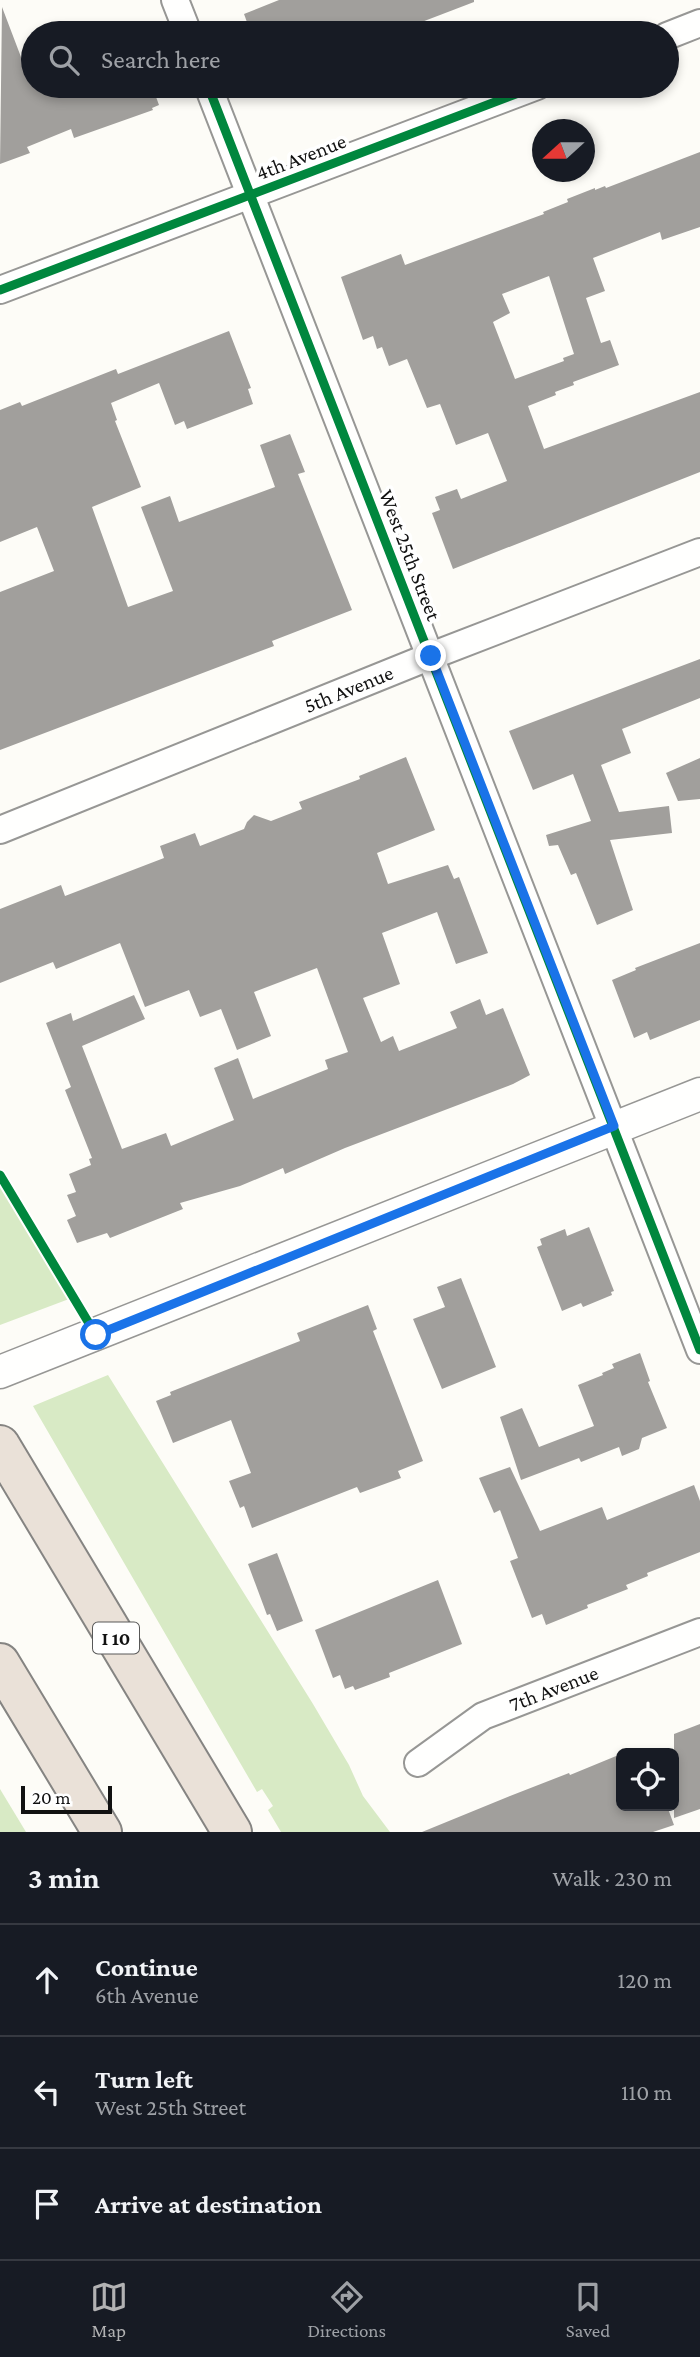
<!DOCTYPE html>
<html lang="en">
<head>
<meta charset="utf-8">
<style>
	:root { --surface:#171b24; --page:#20242c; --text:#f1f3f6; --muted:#9ea1a6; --line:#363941; --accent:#b2b2b3 }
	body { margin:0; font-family:"Crimson Pro",serif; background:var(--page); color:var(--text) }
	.controls { position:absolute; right:21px; bottom:21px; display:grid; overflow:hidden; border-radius:10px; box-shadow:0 4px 10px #0003 }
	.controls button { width:63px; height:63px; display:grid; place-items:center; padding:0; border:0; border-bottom:2px solid var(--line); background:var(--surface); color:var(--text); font:35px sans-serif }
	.compass { position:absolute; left:532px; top:119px; width:63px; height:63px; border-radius:50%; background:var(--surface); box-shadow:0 4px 10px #0003; rotate:249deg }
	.scale { position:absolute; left:21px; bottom:18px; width:91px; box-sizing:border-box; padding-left:7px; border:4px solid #111; border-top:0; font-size:19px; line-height:24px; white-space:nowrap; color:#111; -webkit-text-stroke:5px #fff; paint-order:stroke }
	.stop { position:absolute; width:21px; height:21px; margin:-16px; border:5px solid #1a73e8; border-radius:50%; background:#fff }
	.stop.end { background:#1a73e8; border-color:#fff; box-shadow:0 2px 7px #0008 }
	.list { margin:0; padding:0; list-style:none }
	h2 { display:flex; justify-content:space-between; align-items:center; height:91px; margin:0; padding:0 28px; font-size:30px }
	h2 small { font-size:23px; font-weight:400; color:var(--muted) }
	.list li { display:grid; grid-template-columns:46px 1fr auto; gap:21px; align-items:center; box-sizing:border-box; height:112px; padding:0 28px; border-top:2px solid var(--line) }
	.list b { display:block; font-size:26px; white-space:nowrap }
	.list p { margin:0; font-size:23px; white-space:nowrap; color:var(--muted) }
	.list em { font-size:23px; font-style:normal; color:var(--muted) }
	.icon { flex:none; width:38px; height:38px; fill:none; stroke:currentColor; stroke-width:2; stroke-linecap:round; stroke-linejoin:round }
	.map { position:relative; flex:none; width:700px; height:1832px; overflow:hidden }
	.search { position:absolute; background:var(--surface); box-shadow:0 4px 10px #0003; left:21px; right:21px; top:21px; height:77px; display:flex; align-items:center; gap:18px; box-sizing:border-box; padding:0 24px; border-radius:38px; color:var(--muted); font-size:26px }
	.sheet { height:427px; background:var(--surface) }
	nav { display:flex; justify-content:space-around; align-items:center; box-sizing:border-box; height:98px; border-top:2px solid var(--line); background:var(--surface); font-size:19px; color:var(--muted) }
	nav a { display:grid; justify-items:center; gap:4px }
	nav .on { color:var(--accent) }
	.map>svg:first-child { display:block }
</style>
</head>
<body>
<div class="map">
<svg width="700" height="1832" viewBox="0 0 700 1832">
	<rect width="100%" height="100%" fill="#fdfcf7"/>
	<g fill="#d8eac5">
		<polygon points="0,1186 69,1299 0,1325"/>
		<polygon points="108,1375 313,1704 349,1765 363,1796 390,1832 281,1832 268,1810 273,1806 262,1789 257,1792 33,1406"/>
		<polygon points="0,1789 26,1832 0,1832"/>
	</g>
	<g fill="#a19f9c" fill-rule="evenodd">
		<polygon points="279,0 474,0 474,2 393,33 251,33 244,14"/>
		<polygon points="2,7 32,86 85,86 89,96 117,86 152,86 159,105 152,108 153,110 74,138 71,129 27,147 30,153 0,164"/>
		<path d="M700,152V227L662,240L660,232L593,258L605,291L586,298L601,343L610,340L619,365L573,382L574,385L555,392L556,395L528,406L544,449L700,392V472L453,569L432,513L440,510L435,497L457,489L461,499L507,481L488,433L456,445L440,404L427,408L407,359L389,366L382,347L377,349L373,336L363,340L341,277L401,254L405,265L544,214L543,212L568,202L567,199L595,188V190L605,186L606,188ZM549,276L574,354L563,358L564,361L515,379L493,322L510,313L502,294Z"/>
		<polygon points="229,331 251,388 248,389 253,404 187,429 184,421 175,425 159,383 111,403 117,420 115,421 141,487 92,507 128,607 173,591 141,507 170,496 179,522 275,487 260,445 290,434 305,472 298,474 352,610 272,641 274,646 0,750 0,592 54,571 37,527 0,542 0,410 20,402 22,406 116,369 118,374"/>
		<polygon points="700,659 700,698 622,729 631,753 601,765 619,812 669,806 672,833 610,840 633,910 597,925 576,873 571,875 558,845 549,846 546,835 591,821 573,774 533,790 509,731"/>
		<polygon points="406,757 435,830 377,853 388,884 448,865 454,879 459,877 488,953 456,964 437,912 382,933 400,984 363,998 381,1042 393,1036 399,1051 457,1028 450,1012 480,999 486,1015 503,1008 530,1075 513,1084 345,1148 285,1174 283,1168 240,1186 180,1203 183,1209 110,1238 107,1233 77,1243 67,1220 76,1216 67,1195 76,1192 69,1174 91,1165 89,1159 92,1158 65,1090 71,1087 46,1023 71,1013 73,1021 134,995 145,1019 82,1046 122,1149 166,1133 171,1146 234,1120 214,1068 238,1058 253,1099 328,1069 325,1060 348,1052 317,968 254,992 271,1036 237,1050 221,1009 200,1017 189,990 145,1007 120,943 56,969 53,962 0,983 0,909 61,885 65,896 164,858 160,846 195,833 200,846 244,829 247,822 254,815 271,821 302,809 299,802 360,779 359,776"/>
		<polygon points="700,758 700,799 678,801 666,773"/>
		<polygon points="700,943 700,1020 650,1040 647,1032 634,1038 612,980 636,970 635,968"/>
		<polygon points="589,1227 614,1291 611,1292 612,1295 583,1307 581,1303 562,1311 537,1247 542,1245 540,1239 565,1229 567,1236"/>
		<polygon points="461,1278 496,1367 442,1389 413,1319 445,1307 437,1287"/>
		<polygon points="368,1305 377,1329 373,1331 423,1461 398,1471 401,1478 360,1493 357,1487 252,1528 244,1506 240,1508 229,1481 251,1473 231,1420 173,1443 156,1401 171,1395 170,1392 300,1341 297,1333"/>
		<polygon points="640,1353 650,1381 648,1382 667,1428 642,1438 639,1449 622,1456 619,1447 581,1462 579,1458 521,1480 500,1417 522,1408 539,1447 594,1426 578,1385 603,1375 602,1373 614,1368 612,1364"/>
		<polygon points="510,1467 540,1531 602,1507 607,1520 694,1485 700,1501 700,1552 647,1573 648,1576 626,1585 628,1589 587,1605 588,1608 546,1625 542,1614 532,1618 510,1561 518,1558 500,1510 494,1513 479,1478"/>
		<polygon points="277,1553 303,1621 277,1631 270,1614 267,1615 248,1564"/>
		<polygon points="438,1580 462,1644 389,1673 390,1677 355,1690 353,1686 345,1689 340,1675 333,1678 315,1630"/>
		<polygon points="700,1724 700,1809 674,1818 674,1734"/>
		<polygon points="621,1754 621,1806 667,1806 674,1825 653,1832 422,1832 510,1796 569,1773 570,1775"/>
	</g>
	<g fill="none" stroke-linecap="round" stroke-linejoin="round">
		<defs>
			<g id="minor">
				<polyline points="175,0 188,33"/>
				<polyline points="667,36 700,23"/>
				<polyline points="208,86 700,1350"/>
				<polyline points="0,290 537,86"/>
				<path id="s1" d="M0,830L431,656L700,552"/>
				<path id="s2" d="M418,1763L483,1716L700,1632"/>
			</g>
			<polyline id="tertiary" points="0,1372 700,1094"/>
			<g id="motorway">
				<polyline points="0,1445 232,1832"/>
				<polyline points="0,1663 102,1832"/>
			</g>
		</defs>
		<use href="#minor" stroke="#979795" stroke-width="30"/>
		<use href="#tertiary" stroke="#979795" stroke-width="35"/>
		<use href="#motorway" stroke="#858482" stroke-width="42"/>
		<use href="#minor" stroke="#fffffe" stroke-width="26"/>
		<use href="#tertiary" stroke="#fffffe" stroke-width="32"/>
		<use href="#motorway" stroke="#eae1d8" stroke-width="38"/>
		<defs>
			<g id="cycleway">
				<polyline points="208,86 700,1350"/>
				<polyline points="0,290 537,86"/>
				<polyline points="0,1175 96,1335"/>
			</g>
		</defs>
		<use href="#cycleway" stroke="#fff" stroke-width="13"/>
		<use href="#cycleway" stroke="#00873e" stroke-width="9"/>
	</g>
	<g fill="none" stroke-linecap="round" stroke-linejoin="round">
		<polyline stroke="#1a73e8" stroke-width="9" points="96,1335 614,1126 431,656"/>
	</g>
	<g text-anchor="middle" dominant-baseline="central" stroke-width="7" stroke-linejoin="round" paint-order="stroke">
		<rect fill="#fff" stroke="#585858" stroke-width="2" x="93" y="1622.5" width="46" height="31" rx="5"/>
		<g font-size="19" font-weight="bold" fill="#111">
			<text x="116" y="1638">I 10</text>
		</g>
		<g font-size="21" fill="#111" stroke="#fff">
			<text transform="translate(301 157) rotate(-21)">4th Avenue</text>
			<text transform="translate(410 555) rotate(69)">West 25th Street</text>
			<text stroke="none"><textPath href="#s1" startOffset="376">5th Avenue</textPath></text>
			<text stroke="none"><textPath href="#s2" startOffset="156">7th Avenue</textPath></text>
		</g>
	</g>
</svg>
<div class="controls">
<button><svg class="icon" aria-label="locate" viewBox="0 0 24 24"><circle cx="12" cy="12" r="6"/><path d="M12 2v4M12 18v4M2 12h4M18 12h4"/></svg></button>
</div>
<svg class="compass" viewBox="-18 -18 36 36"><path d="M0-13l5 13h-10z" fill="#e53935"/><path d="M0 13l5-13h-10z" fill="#9ea1a6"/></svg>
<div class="scale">20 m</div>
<div class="stop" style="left:96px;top:1335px"></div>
<div class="stop end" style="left:431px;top:656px"></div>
<div class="search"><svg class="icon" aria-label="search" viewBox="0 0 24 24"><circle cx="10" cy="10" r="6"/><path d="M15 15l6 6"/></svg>Search here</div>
</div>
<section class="sheet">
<h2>3 min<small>Walk · 230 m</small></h2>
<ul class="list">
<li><svg class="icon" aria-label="ahead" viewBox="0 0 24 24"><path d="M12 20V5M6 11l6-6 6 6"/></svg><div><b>Continue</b><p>6th Avenue</p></div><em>120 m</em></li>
<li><svg class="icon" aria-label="left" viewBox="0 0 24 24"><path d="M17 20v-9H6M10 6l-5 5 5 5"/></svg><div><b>Turn left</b><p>West 25th Street</p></div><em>110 m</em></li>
<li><svg class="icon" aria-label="arrive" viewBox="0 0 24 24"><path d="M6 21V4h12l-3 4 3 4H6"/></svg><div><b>Arrive at destination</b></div></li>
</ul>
</section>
<nav>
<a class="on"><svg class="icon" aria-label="map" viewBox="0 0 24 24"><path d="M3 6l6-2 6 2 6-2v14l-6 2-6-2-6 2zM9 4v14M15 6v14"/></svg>Map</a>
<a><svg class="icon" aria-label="directions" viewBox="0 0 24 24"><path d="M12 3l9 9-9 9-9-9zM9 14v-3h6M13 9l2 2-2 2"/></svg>Directions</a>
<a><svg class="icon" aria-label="saved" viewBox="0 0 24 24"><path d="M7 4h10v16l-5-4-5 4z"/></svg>Saved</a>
</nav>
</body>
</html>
